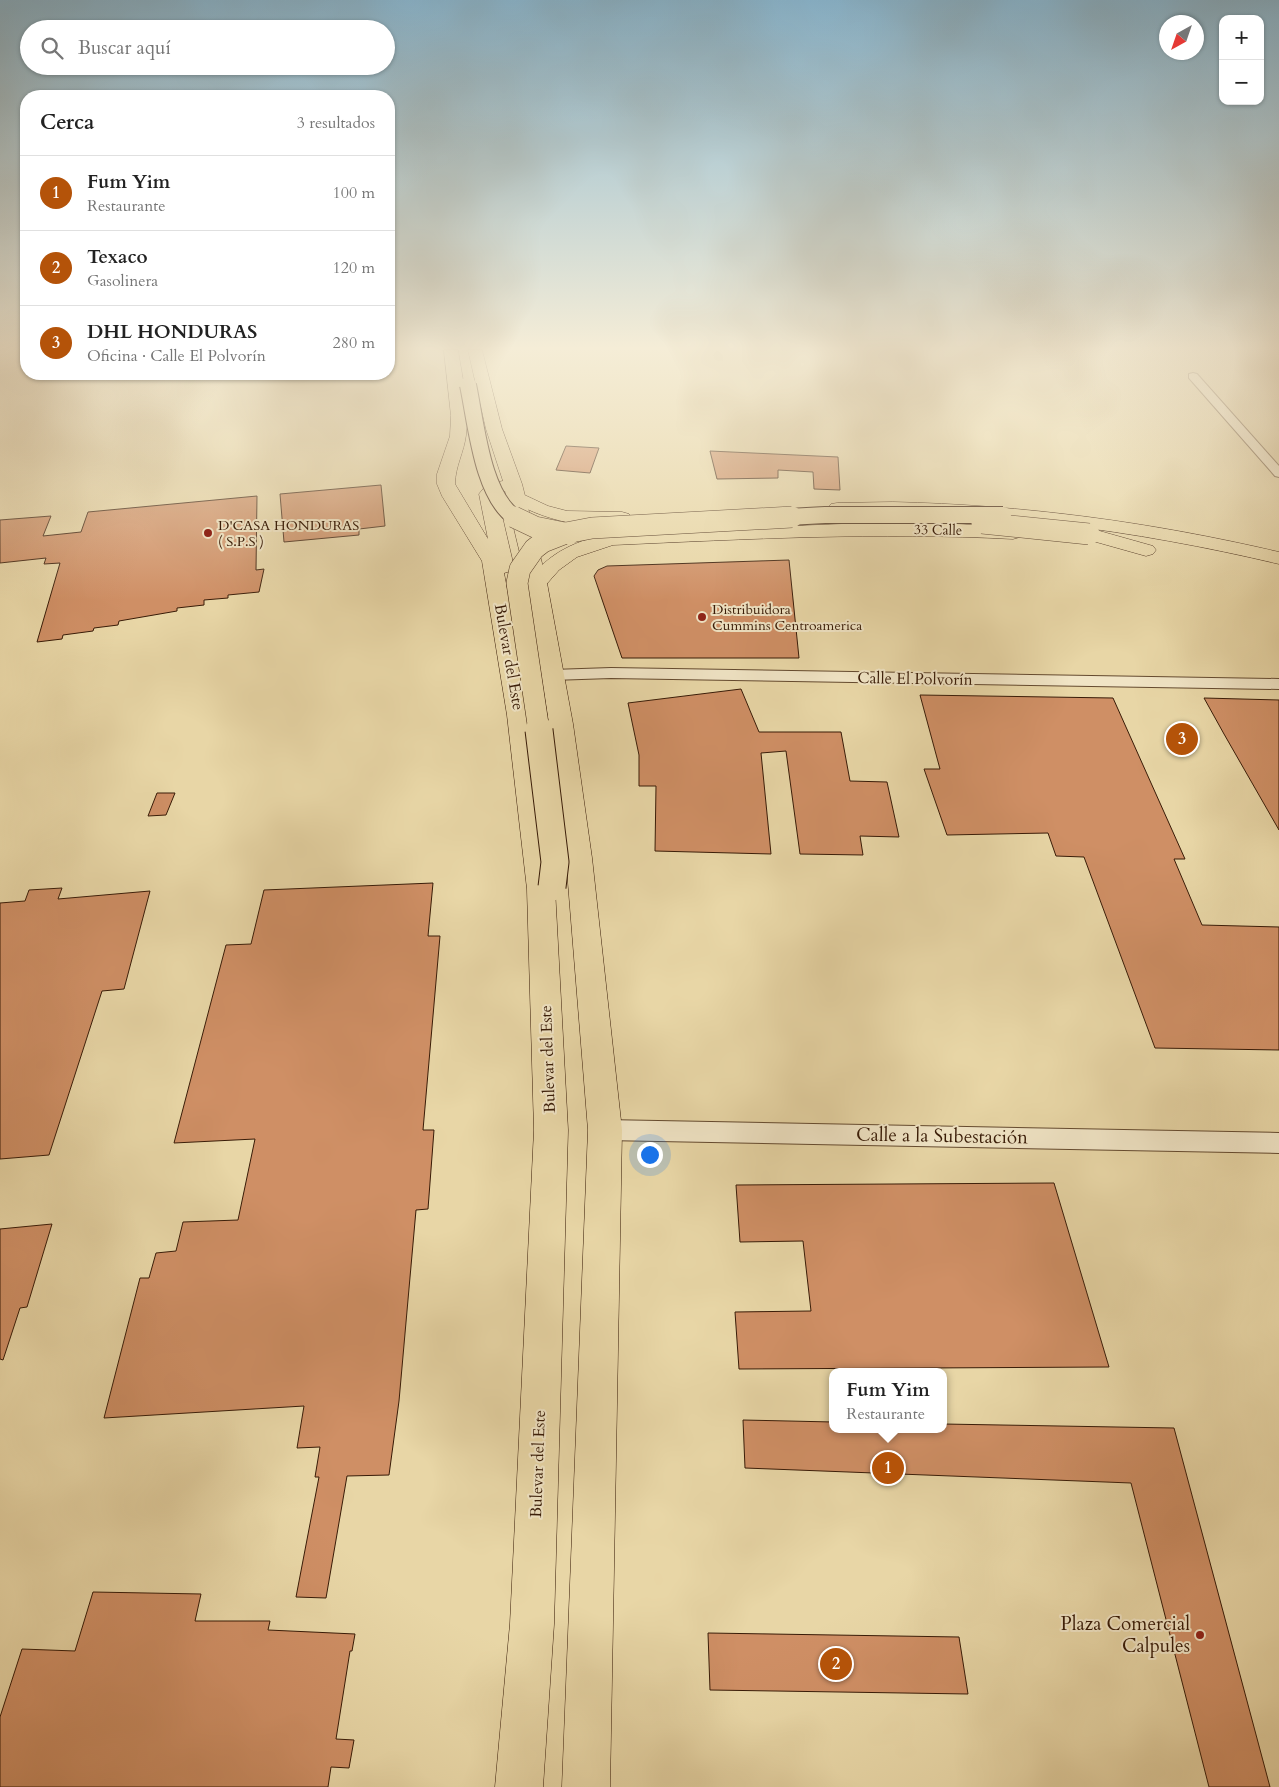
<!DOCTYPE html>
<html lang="es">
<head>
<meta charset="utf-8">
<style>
	:root { --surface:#fff; --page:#f6f6f6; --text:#222; --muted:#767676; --line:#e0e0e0; --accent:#b45309 }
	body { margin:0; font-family:Cardo,serif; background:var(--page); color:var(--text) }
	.controls { position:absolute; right:15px; top:15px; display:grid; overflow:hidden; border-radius:10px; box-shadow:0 1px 4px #0004 }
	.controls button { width:45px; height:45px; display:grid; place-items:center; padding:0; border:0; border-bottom:1px solid var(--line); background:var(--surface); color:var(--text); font:25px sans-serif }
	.compass { position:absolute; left:1159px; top:15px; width:45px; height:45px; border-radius:50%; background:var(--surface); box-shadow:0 1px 4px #0004; rotate:220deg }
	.you { position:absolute; left:649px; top:1154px; width:18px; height:18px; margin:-12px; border:4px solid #fff; border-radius:50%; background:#1a73e8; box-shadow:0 0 0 8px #1a73e833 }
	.badge { display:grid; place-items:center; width:32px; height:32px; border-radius:50%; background:var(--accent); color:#fff; font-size:16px; font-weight:700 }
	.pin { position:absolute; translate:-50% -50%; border:2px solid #fff; box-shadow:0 1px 5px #0006 }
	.popup { position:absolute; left:829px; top:1368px; width:118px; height:65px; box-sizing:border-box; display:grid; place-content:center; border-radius:10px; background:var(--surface); filter:drop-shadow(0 1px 4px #0005); font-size:16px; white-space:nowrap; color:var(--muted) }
	.popup b { font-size:19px; color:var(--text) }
	.popup::after { content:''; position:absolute; left:50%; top:100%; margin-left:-10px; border:10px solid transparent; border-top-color:var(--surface) }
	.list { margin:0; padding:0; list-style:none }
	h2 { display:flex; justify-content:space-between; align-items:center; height:65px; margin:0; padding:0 20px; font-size:21px }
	h2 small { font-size:16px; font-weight:400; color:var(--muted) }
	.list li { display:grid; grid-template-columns:32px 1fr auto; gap:15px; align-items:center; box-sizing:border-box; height:75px; padding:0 20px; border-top:1px solid var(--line) }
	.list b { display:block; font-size:19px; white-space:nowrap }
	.list p { margin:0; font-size:16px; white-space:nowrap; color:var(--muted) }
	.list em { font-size:16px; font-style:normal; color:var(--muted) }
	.icon { flex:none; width:28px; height:28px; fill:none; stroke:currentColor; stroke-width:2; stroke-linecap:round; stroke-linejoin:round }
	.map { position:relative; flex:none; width:1279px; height:1787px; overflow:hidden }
	.search { position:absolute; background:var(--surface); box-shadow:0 1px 4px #0004; left:20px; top:20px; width:375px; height:55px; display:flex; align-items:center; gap:12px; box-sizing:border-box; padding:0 18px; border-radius:28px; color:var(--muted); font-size:19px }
	.panel { position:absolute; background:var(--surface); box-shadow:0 1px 4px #0004; left:20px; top:90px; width:375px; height:290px; border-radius:20px }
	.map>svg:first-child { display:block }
</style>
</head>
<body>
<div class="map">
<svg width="1279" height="1787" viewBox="0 0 1279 1787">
	<rect width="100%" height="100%" fill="#e8d6a6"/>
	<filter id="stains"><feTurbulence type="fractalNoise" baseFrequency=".004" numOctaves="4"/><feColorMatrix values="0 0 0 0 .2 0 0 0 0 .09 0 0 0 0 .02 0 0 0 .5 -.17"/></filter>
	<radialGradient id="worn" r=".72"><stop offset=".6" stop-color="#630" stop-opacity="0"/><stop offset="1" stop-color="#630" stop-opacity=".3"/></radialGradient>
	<g fill="#cf8f65" stroke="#381b07">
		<polygon points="566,446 599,448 590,473 556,470"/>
		<polygon points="710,451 838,457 840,490 814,489 813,472 778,470 778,478 717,479"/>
		<polygon points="381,485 385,526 359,529 359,535 284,542 280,494"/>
		<polygon points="257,496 256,570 264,569 259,592 228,595 228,598 204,600 204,605 177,608 177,611 119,621 118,625 94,628 93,631 63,635 62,639 37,642 60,563 44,564 46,558 0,563 0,520 51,516 43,536 81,532 88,512"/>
		<polygon points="789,560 799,658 622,658 594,576 598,570 607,566"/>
		<polygon points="741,689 759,732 841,732 850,781 887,782 899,837 860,836 863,855 800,854 786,751 761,753 771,854 655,851 656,786 639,786 639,755 628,703"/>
		<polygon points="920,695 1113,698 1185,859 1174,859 1202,925 1279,927 1279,1050 1155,1048 1084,857 1056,856 1048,833 947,835 924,769 940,769"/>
		<polygon points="1204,698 1279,700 1279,830 1224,734"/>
		<polygon points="157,793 175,793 166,815 148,816"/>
		<polygon points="433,883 428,936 440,936 423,1130 434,1130 428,1209 416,1210 399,1401 389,1475 347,1476 326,1598 296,1597 319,1477 315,1477 320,1447 297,1448 304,1406 104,1418 140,1278 149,1278 156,1253 176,1251 183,1222 238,1220 255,1139 174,1143 226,945 251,944 264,890"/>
		<polygon points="62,888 58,899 150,891 124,989 102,991 49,1155 0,1159 0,903 25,901 29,890"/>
		<polygon points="1054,1183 1109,1367 739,1369 735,1312 811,1311 803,1241 740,1242 736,1185"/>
		<polygon points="52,1224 27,1307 20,1308 3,1360 0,1359 0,1229"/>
		<polygon points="743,1420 833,1422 833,1429 943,1429 943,1424 1174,1428 1270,1787 1209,1787 1131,1483 745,1468"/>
		<polygon points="93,1592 201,1594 195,1621 270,1621 268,1630 355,1634 352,1651 350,1651 336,1739 354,1740 349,1768 331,1767 328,1787 0,1787 0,1717 22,1649 75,1651"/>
		<polygon points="708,1633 959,1637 968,1694 710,1690"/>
	</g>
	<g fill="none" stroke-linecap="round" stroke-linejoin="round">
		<defs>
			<g id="minor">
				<polygon points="1193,373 1197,374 1279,466 1279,477 1275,476 1189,378 1189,374"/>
				<polygon points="611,668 1279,679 1279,689 611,678 552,680 544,675 552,670"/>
				<polygon points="605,1120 1279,1133 1279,1153 605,1140 597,1137 594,1130 597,1123"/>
			</g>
			<g id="primary">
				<path d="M516,491L548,506L567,511L622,512L629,514L631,518L629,522C590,532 543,520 510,500L507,496L510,492Z"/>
				<path d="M893,502C1024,505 1151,522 1279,552V564C1131,529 989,511 837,513L831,512L828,508L831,504L837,503Z"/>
				<path d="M867,523H938L1013,527L1020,529L1022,533L1020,537L1013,539C879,532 747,539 613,545L577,557L559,570L544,587L537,589L530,587L527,583C548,552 577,540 613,533Z"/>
			</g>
			<g id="trunk">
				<path d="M444,350H458C462,377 470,408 466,435C464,452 455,467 455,484L488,539L479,494L487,484L503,481L486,429L468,350H482L502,429L522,484L547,583L573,724L592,858L622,1130L610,1787H562L588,1130L566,858L549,724L527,583L505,491L497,494L514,567L511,571L504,573L531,715L555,889L568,1130L554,1624L543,1787H495L510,1624L534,1130L527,889L507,715L482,561L442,496L437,484V474L450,436L451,416Z"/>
				<polygon points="1003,509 1032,511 1034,515 1032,519 996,519 994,515 996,511"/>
				<polygon points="1089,528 1153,546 1156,550 1153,554 1146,556 1082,538 1080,534 1082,530"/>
			</g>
		</defs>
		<use href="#minor" stroke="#644a2f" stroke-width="2"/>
		<use href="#primary" stroke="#381b07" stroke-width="1"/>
		<use href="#trunk" stroke="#381b07" stroke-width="1"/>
		<use href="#minor" fill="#f0e4c5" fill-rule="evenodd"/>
		<use href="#primary" fill="#e8d6a6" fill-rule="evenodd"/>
		<use href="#trunk" fill="#e8d6a6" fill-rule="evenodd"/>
		<defs>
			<g id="trunk-bridge-far2">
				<path d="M468,385C476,422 482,497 516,518"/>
				<polyline points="770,518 825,515 1003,515"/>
			</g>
			<g id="trunk-bridge-far1">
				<polyline points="514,517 535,527 569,534"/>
				<polyline points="982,523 1089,534"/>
				<polyline points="539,731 517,583 520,569 534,549 543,542 566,533 592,528 792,517"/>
			</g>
			<polyline id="trunk-bridge" points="539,730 555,862 552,887"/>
		</defs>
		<use href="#trunk-bridge-far2" stroke="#381b07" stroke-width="18" stroke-linecap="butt"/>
		<use href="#trunk-bridge-far1" stroke="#381b07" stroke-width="22" stroke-linecap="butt"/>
		<use href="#trunk-bridge" stroke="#381b07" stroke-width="29" stroke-linecap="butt"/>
		<use href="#trunk-bridge-far2" stroke="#e8d6a6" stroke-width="16"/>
		<use href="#trunk-bridge-far1" stroke="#e8d6a6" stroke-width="21"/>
		<use href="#trunk-bridge" stroke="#e8d6a6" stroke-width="27"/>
	</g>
	<linearGradient id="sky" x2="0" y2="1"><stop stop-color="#88b6d0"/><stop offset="0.58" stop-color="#f5edd7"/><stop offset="1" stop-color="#f5edd7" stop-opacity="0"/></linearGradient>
	<rect width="1279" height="600" fill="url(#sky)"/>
	<g fill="#8f2418" stroke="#f0e4c5" stroke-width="2">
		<circle cx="208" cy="533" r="5"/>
		<circle cx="702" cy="617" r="5"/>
		<circle cx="1200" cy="1635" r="5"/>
	</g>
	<g text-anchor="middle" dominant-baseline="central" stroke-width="4" stroke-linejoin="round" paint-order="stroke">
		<g font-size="14" fill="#381b07" stroke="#f0e4c5" text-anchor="start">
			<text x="218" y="525">D'CASA HONDURAS<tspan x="218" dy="16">( S.P.S )</tspan></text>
			<text x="712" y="609">Distribuidora<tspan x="712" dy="16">Cummins Centroamerica</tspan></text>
		</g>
		<g font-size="14" fill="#381b07" stroke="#f0e4c5">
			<text transform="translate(938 530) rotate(1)">33 Calle</text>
		</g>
		<g font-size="16" fill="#381b07" stroke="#f0e4c5">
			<text transform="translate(509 657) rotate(80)">Bulevar del Este</text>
			<text transform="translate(915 679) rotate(1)">Calle El Polvorín</text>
			<text transform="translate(548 1059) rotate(-92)">Bulevar del Este</text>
			<text transform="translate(538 1464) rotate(-88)">Bulevar del Este</text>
		</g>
		<g font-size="19" fill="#381b07" stroke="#f0e4c5">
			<text transform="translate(942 1136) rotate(1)">Calle a la Subestación</text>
		</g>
		<g font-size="19" fill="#381b07" stroke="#f0e4c5" text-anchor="end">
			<text x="1190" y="1624">Plaza Comercial<tspan x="1190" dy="22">Calpules</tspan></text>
		</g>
	</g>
	<rect width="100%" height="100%" filter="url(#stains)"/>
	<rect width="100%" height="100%" fill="url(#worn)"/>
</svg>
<div class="controls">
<button>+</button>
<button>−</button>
</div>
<svg class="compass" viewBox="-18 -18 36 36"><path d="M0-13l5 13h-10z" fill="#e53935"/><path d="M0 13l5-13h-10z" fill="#767676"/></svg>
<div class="you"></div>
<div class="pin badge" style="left:888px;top:1468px">1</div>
<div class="popup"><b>Fum Yim</b>Restaurante</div>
<div class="pin badge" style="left:836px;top:1664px">2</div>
<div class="pin badge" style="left:1182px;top:739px">3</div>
<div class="search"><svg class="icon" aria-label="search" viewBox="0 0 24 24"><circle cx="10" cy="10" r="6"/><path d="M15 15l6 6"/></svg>Buscar aquí</div>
<section class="panel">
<h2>Cerca<small>3 resultados</small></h2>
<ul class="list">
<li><span class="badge">1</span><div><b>Fum Yim</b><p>Restaurante</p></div><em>100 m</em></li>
<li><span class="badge">2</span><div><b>Texaco</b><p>Gasolinera</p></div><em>120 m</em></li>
<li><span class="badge">3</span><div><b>DHL HONDURAS</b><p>Oficina · Calle El Polvorín</p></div><em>280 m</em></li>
</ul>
</section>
</div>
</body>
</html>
